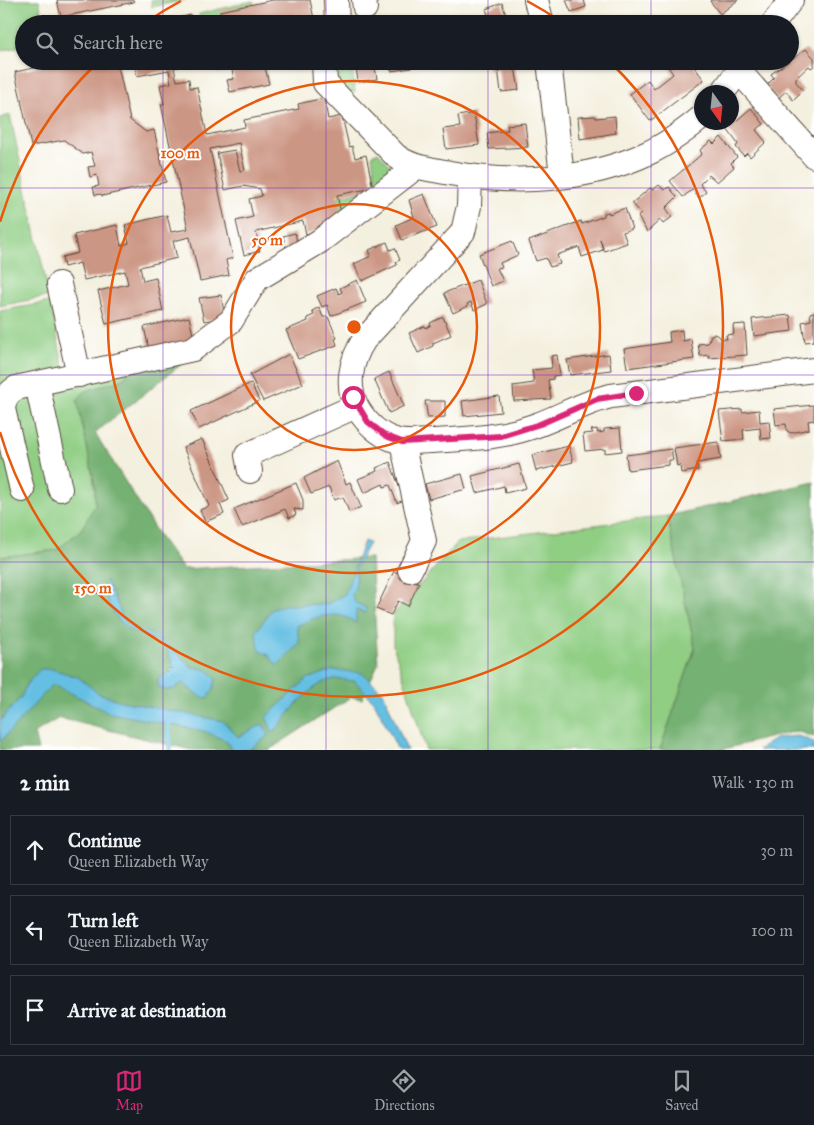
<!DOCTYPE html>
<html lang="en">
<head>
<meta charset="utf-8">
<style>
	:root { --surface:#171b24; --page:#20242c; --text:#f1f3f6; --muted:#9ea1a6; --line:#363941; --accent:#db2777 }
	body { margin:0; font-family:"IM FELL Great Primer",serif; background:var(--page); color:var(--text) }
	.compass { position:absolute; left:694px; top:85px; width:45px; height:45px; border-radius:50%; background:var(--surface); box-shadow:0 1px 4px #0004; rotate:165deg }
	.stop { position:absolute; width:15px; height:15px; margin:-11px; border:4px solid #db2777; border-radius:50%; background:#fff }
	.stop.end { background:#db2777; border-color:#fff; box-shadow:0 1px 5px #0008 }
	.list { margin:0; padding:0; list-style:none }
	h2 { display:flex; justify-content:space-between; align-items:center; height:65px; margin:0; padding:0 20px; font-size:21px }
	h2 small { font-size:16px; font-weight:400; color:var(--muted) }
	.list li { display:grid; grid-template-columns:32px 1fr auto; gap:15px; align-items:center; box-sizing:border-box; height:70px; margin:0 10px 10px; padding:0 10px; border:1px solid var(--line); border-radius:0px }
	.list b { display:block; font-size:19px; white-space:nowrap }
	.list p { margin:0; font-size:16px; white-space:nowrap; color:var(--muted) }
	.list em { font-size:16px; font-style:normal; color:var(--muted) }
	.icon { flex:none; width:28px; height:28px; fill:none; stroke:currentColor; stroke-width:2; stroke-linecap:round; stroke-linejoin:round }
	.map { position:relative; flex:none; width:814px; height:750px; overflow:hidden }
	.search { position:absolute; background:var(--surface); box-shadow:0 1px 4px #0004; left:15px; right:15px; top:15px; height:55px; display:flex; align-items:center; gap:12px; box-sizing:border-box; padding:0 18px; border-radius:28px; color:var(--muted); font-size:19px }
	.sheet { height:305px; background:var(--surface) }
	nav { display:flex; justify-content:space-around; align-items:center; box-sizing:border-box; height:70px; border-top:1px solid var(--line); background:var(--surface); font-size:14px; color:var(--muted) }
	nav a { display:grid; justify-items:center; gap:2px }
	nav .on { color:var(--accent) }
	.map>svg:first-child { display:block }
</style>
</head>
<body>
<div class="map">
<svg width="814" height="750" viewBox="0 0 814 750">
	<rect width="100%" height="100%" fill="#fff"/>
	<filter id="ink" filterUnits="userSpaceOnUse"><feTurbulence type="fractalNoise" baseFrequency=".02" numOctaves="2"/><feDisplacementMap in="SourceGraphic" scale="10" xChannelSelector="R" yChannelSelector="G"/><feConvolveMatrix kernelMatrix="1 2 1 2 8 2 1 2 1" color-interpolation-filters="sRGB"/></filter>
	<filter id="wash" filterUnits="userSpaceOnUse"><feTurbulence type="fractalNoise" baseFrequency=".0096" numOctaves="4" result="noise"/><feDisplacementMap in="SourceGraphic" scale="20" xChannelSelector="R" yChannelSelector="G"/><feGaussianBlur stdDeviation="1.12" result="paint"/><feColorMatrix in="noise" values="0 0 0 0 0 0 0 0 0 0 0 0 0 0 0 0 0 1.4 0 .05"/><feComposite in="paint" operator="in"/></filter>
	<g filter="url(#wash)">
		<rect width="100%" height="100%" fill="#f4f0df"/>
		<g fill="#90ce84" stroke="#667c51">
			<polygon points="0,0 39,0 43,21 20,26 22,46 0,51"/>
			<polygon points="151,0 185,0 152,7"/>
			<polygon points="253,1 254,4 222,24 201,24 199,14"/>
			<polygon points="210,61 226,61 227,70 217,72"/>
			<polygon points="327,61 364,61 364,66 352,69 355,92 343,94"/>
			<polygon points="10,115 49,296 0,306 0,118"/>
			<polygon points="378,152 393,169 376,184 372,155"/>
			<polygon points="364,191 365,196 341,214 337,197"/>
			<polygon points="50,302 64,369 0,384 0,311"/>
			<polygon points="130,371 122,380 85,391 96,505 81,530 57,550 0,557 0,406 46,387"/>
			<polygon points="667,516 695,648 660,750 426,750 393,645 393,615 458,542"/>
		</g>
		<g fill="#74b172" stroke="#586e48">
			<polygon points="189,358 95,433 161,539 183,569 371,558 378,664 362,699 351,697 269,750 191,750 59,718 34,733 38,750 0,750 0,557 57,550 81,530 95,505 95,486 77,400 85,391 122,380 130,371"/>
			<polygon points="814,482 814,737 796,731 720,750 660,750 695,648 667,516"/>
		</g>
		<g fill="#65bfe3" stroke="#507480">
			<path d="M364,541L369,543L356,567V584L352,596L356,603L366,608V613L356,610V623C337,609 317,616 297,626L299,643L277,666L269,655L260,651L256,632L271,610L284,605L327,604L345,594Z"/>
			<path d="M106,580L125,621L131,627L157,636L192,667L207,670L216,678L213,690L208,698L201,697L182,683L174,689L165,690L158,686L159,679L174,669C171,661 170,651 163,644C157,637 143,636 134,632C117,624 102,599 106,580Z"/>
			<polygon points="40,669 52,669 78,677 98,693 121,701 223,721 238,737 263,724 269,735 249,750 231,750 227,741 204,731 110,713 53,684 0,742 0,721 22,696 26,685"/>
			<path d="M333,670L362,673L383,692L407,750H398L375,703L355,681C349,681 342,679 336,679C310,681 288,716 273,733L266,717L307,679Z"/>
			<polygon points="798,736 814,742 814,750 758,750 777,738"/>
		</g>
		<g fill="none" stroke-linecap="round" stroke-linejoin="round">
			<polyline stroke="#65bfe3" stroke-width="5" points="168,723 170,750"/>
		</g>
		<g id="blocks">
			<g fill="#cc9684">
				<polygon points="57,0 133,0 134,2 61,17"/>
				<polygon points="273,0 310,0 314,19 298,24 222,24 220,11"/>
				<polygon points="566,0 584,0 586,7 571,12"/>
				<polygon points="711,0 738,0 720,14 710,1"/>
				<polygon points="502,3 509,24 491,24 486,9"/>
				<polygon points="191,15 193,24 155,24 155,23"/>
				<polygon points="806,49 814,58 814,66 811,68 809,66 796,78 796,82 803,90 793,100 786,91 777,99 766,86 774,78 771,74"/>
				<polygon points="67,61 117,61 130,120 146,132 154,130 166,182 102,196 101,194 95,195 93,187 99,186 97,175 90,177 88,167 95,166 91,152 83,154 64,140 31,146 15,72"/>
				<polygon points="133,61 203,61 174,68 177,81 189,79 190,88 197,87 207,135 245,127 244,120 299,109 298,104 324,98 328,119 342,116 349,147 352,146 355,158 366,155 373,188 337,195 342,218 330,229 306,234 303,221 256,232 260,251 244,255 236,221 253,217 249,199 262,196 260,189 243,186 225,190 217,153 235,150 240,171 245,170 239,143 210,149 233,258 226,260 229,275 200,281 190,237 173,241 177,258 140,267 143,281 156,278 163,311 106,324 98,291 128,284 125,271 84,280 80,263 64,267 62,257 78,253 74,235 117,225 121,246 129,243 125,225 167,215 171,232 188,229 161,104 164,104 160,85 171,83 169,70 137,76"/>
				<polygon points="230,61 270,61 271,66 265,67 269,84 230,92 227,80 234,79"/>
				<polygon points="364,61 374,61 377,79 358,82 356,67 364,66"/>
				<polygon points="390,61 410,61 411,68 391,71"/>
				<polygon points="488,61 521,61 521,66 515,67 519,90 501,92 498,68 489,70"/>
				<polygon points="572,61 596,61 596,63 572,65"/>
				<polygon points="666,61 690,61 704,80 650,121 630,94 648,80 654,89 673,74 665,62"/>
				<polygon points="751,108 764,124 756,130 766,142 750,157 747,153 744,156 736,147 738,144 727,129"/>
				<polygon points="474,113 479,145 446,149 443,129 460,127 458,116"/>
				<polygon points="595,116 596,118 615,116 616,133 580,139 578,117"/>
				<polygon points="525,123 528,147 489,149 487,133 508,130 507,125"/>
				<polygon points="721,137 737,157 731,163 734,167 717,182 709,175 700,184 706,192 699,198 692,190 683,197 670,181 702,154 700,150 711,141 714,144"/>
				<polygon points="659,185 664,190 669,187 677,197 666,208 672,217 663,224 660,220 647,232 638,217 641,213 632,203 650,188 653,190"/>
				<polygon points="424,194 437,227 402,240 396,225 414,217 409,200"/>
				<polygon points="625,208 632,229 623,232 627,243 604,251 600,239 603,250 582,257 579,247 557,255 560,264 550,267 546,258 536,261 529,241 581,221 582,224 604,216 604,213 609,212 609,214"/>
				<polygon points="295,233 298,246 286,249 283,236"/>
				<polygon points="512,241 518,255 500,263 502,267 497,268 503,281 491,286 479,254"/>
				<polygon points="387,242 390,250 395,248 400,260 396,262 397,265 362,281 354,264 371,256 369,250"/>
				<polygon points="357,280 366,302 331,316 327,305 322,307 317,296 336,288 339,294 342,292 340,288"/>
				<polygon points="478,280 487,304 474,310 471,302 467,304 468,306 453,313 444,293"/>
				<polygon points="221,295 225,318 204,321 199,298"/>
				<polygon points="319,307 323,317 328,317 337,338 335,339 337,345 298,359 286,330 308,321 307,318 314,315 312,311"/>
				<polygon points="814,312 814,341 805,342 802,322 811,320 810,313"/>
				<polygon points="790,315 792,331 754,336 752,319"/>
				<polygon points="189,317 194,339 149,349 144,327"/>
				<polygon points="443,317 451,335 433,343 433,346 418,353 409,333 425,326 426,328 431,325 430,323"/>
				<polygon points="745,324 747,355 709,358 709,355 700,356 698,344 708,343 711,335 714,334 719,336 721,339 727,339 726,335 734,334 733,325"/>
				<polygon points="682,330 683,341 691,339 694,359 627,368 624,349 670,342 669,332"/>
				<polygon points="289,354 303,384 263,401 250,375"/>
				<polygon points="609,354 611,370 570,375 567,360"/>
				<polygon points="557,355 560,375 553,376 553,379 548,380 551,399 514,401 513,386 534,383 532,370 552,368 551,356"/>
				<polygon points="389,372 404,406 389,413 374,379"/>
				<polygon points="251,383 259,401 199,429 191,411"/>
				<polygon points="499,396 501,412 464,416 462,401"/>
				<polygon points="425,401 445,401 445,417 428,418"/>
				<polygon points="814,405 814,420 808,421 809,429 791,433 787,431 786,424 776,425 774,409"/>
				<polygon points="742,409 742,412 759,410 760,422 769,421 771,438 761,439 760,428 743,430 744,439 723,441 719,411"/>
				<polygon points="620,428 622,451 605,453 605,449 585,451 583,434 593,433 591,430 597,429 598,433 604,432 604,429"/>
				<polygon points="202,439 229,500 220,504 224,514 205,522 200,510 209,506 183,447"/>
				<polygon points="718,442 721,459 697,463 698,470 681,473 680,465 677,466 674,448"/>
				<polygon points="569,446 573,462 536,471 532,455"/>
				<polygon points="671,449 673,460 669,460 669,465 628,470 626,455"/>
				<polygon points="337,461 346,484 350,482 361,507 349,512 343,497 334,500 329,487 311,494 304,478"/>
				<polygon points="390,462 404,500 397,503 390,485 384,487 383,484 364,493 358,479 377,471 376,468"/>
				<polygon points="519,464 526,488 505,493 504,486 477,493 472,476"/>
				<polygon points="462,474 466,489 429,499 425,484"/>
				<polygon points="296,483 303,500 303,510 294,509 296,515 289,518 285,509 242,527 234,509"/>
				<polygon points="394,571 419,583 408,606 398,601 391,615 376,609"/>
			</g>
		</g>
	</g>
	<g filter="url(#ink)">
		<use href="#blocks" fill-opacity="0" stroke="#57483b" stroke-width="1"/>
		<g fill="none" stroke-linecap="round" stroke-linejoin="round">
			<defs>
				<g id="minor">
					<polyline points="336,0 337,24"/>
					<polyline points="364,0 365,8"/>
					<polyline points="536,0 542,24"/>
					<polyline points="773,24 791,0"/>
					<path d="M324,61L325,83L396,156C412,168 431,169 450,173C514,185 588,181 648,153C668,144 685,131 702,117"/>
					<polyline points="549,61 562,176"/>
					<polyline points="739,71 814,156"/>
					<polyline points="723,92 746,61"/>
					<path d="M470,176L469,206L463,232L364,340C351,360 345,387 358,409C366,422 379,435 395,440C406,444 420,441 432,441C469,439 502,438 537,425C562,416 585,402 611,396L814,370"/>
					<polyline points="59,284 79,375"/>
					<polyline points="37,384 60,489"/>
					<polyline points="402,442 424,541 410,570"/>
					<polyline points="250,471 247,455 356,406"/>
					<path d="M22,490L3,409C4,399 7,394 16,388L193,349L231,321L257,279L320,241L416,167"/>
				</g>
			</defs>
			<use href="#minor" stroke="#57483b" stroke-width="26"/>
			<use href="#minor" stroke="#fff" stroke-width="24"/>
		</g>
	</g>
	<g fill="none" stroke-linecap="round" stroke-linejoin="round" filter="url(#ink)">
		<polyline stroke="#db2777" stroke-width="6" points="353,397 368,422 386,436 402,442 501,436 540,424 597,399 636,393"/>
	</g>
	<path fill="none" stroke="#7b2cbf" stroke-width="1" stroke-opacity="0.55" d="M163,0V24M326,0V24M488,0V24M651,0V24M163,61V750M326,61V750M488,61V750M651,61V750M0,188H814M0,375H814M0,562H814"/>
	<g fill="none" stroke="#e8590c" stroke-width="2.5">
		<circle cx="354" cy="327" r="123"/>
		<circle cx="354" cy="327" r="246"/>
		<path d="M0 222A369 369 0 0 1 98 62M145 23A369 369 0 0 1 181 1M527 1A369 369 0 0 1 563 23M610 62A369 369 0 1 1 0 432"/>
	</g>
	<circle cx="354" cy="327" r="8" fill="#e8590c" stroke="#fff" stroke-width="2.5"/>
	<g font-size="15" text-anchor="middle" font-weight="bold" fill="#e8590c" stroke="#fff" stroke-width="4" stroke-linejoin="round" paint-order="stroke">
		<text x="180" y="158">100 m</text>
		<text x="267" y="245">50 m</text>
		<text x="93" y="593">150 m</text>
	</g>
</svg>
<svg class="compass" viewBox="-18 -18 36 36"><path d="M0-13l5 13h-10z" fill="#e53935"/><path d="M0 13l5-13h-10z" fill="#9ea1a6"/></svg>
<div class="stop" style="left:353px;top:397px"></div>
<div class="stop end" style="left:636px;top:393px"></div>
<div class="search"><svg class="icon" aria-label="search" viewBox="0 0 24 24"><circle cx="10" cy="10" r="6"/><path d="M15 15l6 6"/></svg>Search here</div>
</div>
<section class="sheet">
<h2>2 min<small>Walk · 130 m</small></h2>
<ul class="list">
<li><svg class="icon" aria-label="ahead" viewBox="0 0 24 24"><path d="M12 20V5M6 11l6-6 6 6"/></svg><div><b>Continue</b><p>Queen Elizabeth Way</p></div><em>30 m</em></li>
<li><svg class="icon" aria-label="left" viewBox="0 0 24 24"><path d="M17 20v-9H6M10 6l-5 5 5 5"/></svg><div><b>Turn left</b><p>Queen Elizabeth Way</p></div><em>100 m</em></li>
<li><svg class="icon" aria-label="arrive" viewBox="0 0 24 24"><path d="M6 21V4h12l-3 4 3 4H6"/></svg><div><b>Arrive at destination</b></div></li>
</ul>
</section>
<nav>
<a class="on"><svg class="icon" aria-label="map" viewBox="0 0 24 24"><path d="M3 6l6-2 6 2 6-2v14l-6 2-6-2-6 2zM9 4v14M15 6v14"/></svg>Map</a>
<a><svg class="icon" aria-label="directions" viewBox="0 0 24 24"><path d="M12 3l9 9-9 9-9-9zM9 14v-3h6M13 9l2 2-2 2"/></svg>Directions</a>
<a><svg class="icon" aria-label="saved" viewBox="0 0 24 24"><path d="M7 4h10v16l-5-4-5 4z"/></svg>Saved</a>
</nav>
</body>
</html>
